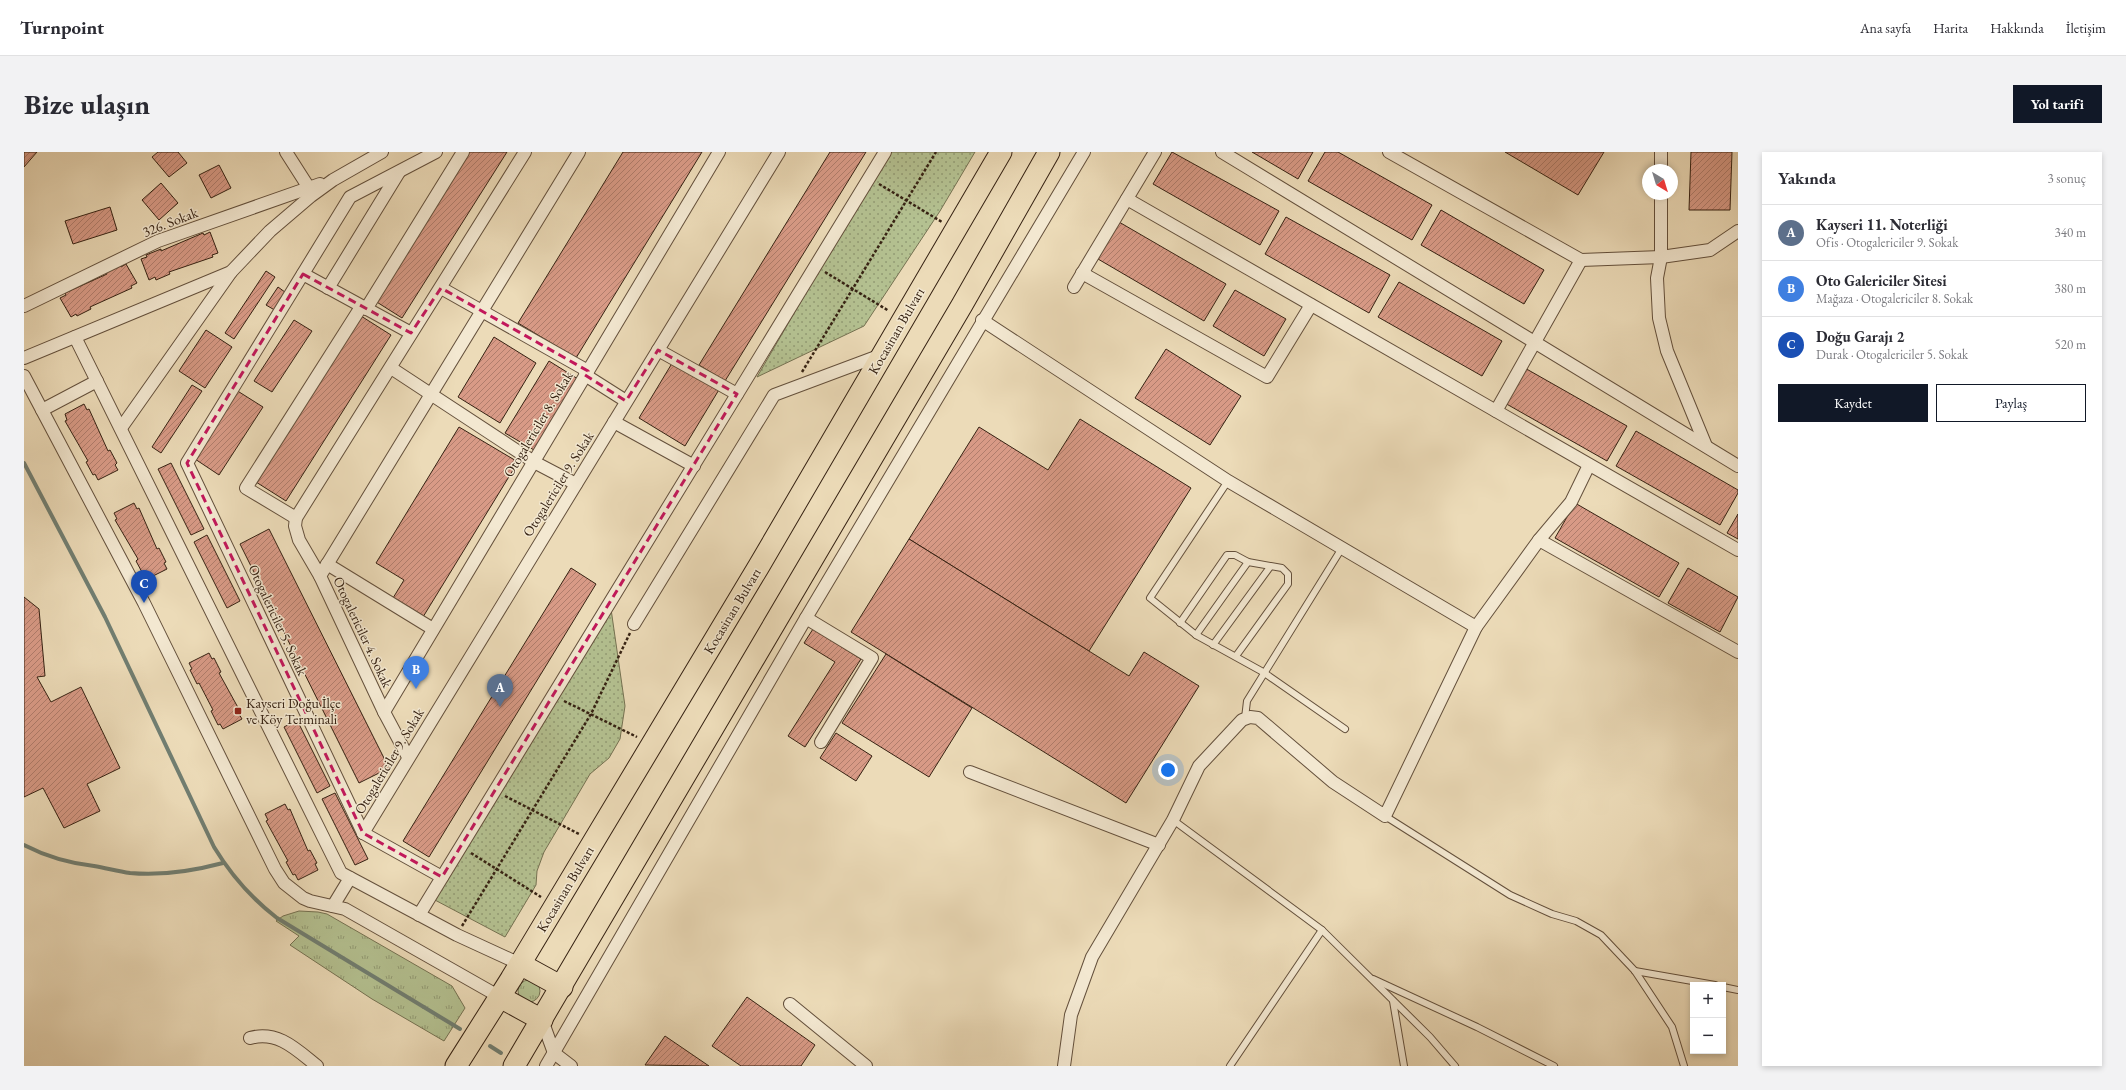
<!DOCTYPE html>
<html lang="tr">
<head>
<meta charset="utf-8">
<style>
	:root { --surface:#fff; --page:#f2f2f3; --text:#2b2b33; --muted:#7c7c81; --line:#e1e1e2; --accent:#111827 }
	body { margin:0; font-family:"EB Garamond",serif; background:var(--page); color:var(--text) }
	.controls { position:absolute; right:12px; bottom:12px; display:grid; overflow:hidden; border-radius:0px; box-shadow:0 2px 6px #0003 }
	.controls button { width:36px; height:36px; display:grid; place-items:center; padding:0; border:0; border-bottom:1px solid var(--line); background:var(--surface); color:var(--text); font:20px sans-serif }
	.compass { position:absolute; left:1618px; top:12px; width:36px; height:36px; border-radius:50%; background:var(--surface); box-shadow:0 2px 6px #0003; rotate:142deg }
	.you { position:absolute; left:1144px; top:618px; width:14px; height:14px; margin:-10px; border:3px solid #fff; border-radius:50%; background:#1a73e8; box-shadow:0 0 0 6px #1a73e833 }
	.badge { display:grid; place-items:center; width:26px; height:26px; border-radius:50%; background:var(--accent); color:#fff; font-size:13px; font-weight:700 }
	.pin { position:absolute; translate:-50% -33px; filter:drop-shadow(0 1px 2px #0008) }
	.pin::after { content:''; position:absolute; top:21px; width:14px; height:12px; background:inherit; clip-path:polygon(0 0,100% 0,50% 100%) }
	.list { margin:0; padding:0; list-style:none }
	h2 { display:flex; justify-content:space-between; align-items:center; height:52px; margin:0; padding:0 16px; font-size:17px }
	h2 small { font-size:13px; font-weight:400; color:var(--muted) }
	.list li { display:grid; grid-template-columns:26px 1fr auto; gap:12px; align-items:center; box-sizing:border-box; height:56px; padding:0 16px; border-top:1px solid var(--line) }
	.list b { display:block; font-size:15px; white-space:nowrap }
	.list p { margin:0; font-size:13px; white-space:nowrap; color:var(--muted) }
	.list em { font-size:13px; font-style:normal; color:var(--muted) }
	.actions { display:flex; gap:8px; padding:12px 16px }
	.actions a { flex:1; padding:9px 0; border:1px solid var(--accent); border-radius:0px; text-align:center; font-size:14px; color:var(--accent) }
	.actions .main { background:var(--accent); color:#fff }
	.map { position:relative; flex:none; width:1714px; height:914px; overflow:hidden; border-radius:0px }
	header { display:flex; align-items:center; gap:24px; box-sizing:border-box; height:56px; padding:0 20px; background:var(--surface); border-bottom:1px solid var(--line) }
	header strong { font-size:19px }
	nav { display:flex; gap:22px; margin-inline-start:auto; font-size:14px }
	.intro { display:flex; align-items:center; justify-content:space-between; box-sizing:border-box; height:96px; padding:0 24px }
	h1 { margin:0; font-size:28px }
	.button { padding:10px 18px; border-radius:0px; background:var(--accent); color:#fff; font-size:14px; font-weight:700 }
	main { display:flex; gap:24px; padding:0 24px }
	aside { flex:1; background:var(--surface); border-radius:0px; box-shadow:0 2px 6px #0003 }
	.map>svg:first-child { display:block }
</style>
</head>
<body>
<header>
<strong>Turnpoint</strong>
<nav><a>Ana sayfa</a><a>Harita</a><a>Hakkında</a><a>İletişim</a></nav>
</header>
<div class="intro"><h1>Bize ulaşın</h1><a class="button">Yol tarifi</a></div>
<main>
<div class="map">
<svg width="1714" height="914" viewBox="0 0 1714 914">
	<defs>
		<pattern id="grass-tufts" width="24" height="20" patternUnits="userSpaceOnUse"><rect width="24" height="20" fill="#b4c191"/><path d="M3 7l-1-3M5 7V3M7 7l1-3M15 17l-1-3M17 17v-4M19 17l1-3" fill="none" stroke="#939c75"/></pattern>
		<pattern id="park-dots" width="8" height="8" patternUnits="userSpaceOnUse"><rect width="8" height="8" fill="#b4c191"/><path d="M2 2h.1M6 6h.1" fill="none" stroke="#939c75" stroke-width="1.8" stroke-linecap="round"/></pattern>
		<pattern id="building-hatch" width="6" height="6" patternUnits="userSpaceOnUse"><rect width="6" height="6" fill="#d89a86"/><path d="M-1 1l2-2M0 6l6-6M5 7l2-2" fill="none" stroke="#b07d6c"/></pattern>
	</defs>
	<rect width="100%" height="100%" fill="#ecdbb8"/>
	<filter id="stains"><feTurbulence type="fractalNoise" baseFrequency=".005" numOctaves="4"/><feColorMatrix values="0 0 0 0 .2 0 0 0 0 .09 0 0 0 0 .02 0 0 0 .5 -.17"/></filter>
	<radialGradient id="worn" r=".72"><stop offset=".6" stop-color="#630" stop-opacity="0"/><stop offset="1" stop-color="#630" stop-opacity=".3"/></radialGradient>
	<g fill="url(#grass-tufts)" stroke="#757252">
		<polygon points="275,759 294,760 303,762 428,834 441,856 420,889 348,847 266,793 275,784 252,769 259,764"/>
		<circle cx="505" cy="839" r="11"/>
	</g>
	<g fill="url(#park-dots)" stroke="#757252">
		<polygon points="864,0 951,0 916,59 840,174 733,225"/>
		<polygon points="586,450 601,554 596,587 585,606 566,622 520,700 513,719 512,733 481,785 409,747"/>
	</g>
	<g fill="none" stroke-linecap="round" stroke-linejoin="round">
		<g stroke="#717e71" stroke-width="4">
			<path d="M0,311L81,465L190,695C207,723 227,746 253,766L436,877"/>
			<path d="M0,693C23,705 44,711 70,714C82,716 93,719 106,721C138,724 169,719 199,711"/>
			<polyline points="466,894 477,901"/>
		</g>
	</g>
	<g fill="url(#building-hatch)" stroke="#362213">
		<polygon points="0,0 13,0 0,15"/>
		<polygon points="134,0 154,0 163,11 145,25 128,5"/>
		<polygon points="441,0 483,0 378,166 348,147"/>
		<polygon points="599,0 678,0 552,206 494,171"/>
		<polygon points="806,0 842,0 701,229 675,213"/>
		<polygon points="1148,0 1255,59 1236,93 1129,32"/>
		<polygon points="1228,0 1289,0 1274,27"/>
		<polygon points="1301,0 1314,0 1408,53 1388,88 1284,29"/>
		<polygon points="1481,0 1580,0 1554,43"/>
		<polygon points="1667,0 1708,0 1706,58 1665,58"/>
		<polygon points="195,13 207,36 187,46 175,23"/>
		<polygon points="137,31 154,51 135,68 118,48"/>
		<polygon points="86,55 93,78 49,92 41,69"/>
		<polygon points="1417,58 1520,118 1500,152 1397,93"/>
		<polygon points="1262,65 1366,123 1345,161 1241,102"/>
		<polygon points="1095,70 1202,132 1180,169 1074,107"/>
		<polygon points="186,80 194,101 188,103 189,105 145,120 146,122 132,128 131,125 125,128 117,107 123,105 122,103 137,97 137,99 179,81 180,83"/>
		<polygon points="102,112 113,131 107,134 108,136 66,155 67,157 53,164 52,162 47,165 36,146 42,143 41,141 83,122 82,120 96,113 97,115"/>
		<polygon points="242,119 251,125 210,187 201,181"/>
		<polygon points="1375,130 1478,189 1458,224 1354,165"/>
		<polygon points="254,135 265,143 254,160 242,153"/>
		<polygon points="1211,138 1262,167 1240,204 1189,174"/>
		<polygon points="337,164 367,183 262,349 232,330"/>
		<polygon points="270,168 288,179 248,240 230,229"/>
		<polygon points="182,178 208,195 181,236 155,219"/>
		<polygon points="470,185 512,211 476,271 434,245"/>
		<polygon points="1142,197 1217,244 1186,293 1111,246"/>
		<polygon points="650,208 696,236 661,294 615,266"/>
		<polygon points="525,209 554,227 510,298 481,281"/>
		<polygon points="1499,215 1603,274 1583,309 1479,250"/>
		<polygon points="168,233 178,239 137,301 128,295"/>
		<polygon points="212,238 239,255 195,323 168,305"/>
		<polygon points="60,252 63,258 65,257 84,299 86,298 93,311 91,313 94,318 74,328 71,322 69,323 62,310 64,309 41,269 43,268 41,262"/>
		<polygon points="1056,267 1167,336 1065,499 885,387 955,275 1024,318"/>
		<polygon points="435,275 494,310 399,465 369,446 380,428 352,411"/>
		<polygon points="1612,279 1714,338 1714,341 1696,373 1592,314"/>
		<polygon points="147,311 180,377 167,383 134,317"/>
		<polygon points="110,351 113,357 115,356 133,397 135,396 142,410 140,411 143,417 123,427 120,421 119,422 112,409 114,407 91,368 93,367 90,361"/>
		<polygon points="1551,351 1655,411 1635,445 1531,386"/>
		<polygon points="1714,362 1714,387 1703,381"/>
		<polygon points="245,377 365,616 335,631 216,392"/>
		<polygon points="183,383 216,449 203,456 170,390"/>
		<polygon points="885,387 1105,524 1120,500 1175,534 1102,651 827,480"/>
		<polygon points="547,416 572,432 405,705 379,689"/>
		<polygon points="1664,416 1714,445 1696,480 1644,451"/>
		<polygon points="0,445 15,457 21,524 13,525 27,550 57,535 96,616 63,632 76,659 40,676 19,636 0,645"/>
		<polygon points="789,477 837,507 781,595 764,584 811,510 780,491"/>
		<polygon points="185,501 188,507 190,506 197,520 195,521 217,561 215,562 218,567 199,577 196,572 194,573 187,559 189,558 175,531 173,532 166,518 168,517 165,511"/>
		<polygon points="862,502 948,556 905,625 818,571"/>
		<polygon points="273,568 306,634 293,641 260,575"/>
		<polygon points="812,581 848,604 832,629 796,606"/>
		<polygon points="311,641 344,707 331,713 298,647"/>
		<polygon points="261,652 264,658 266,657 284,699 286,698 293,711 291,712 294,718 274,728 271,722 269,723 262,710 264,709 242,669 244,668 241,662"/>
		<polygon points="723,845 791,893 777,914 717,914 688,894"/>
		<polygon points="641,884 685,914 621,913"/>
	</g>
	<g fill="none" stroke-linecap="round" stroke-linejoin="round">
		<defs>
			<g id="service">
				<polyline points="1204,329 1126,446 1172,483 1239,520 1321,577"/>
				<polyline points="1156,471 1203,403 1211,403 1224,410 1258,416 1264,422 1264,432 1212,504"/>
				<polyline points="1172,483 1224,410"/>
				<polyline points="1189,493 1246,415"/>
				<polyline points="1221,566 1223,549 1318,396"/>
				<polyline points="1361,664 1486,743 1528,762 1552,769 1577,783 1611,819 1648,875 1660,914"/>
				<polyline points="1149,668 1298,778 1406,885 1431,914"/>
				<polyline points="1611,819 1691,833"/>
				<polyline points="1349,827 1453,875 1530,914"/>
				<polyline points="1699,835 1714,838"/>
				<polyline points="1369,849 1380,914"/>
				<polyline points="1206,914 1298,778"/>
			</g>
			<g id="minor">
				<polyline points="262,0 285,36"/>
				<polyline points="1198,0 1714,314"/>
				<polyline points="1365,0 1557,108 1637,105 1686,98 1714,79"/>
				<polyline points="1637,18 1637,0"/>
				<polyline points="1637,42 1637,105 1633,126 1635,166 1643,199 1682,294"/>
				<polyline points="1103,47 1714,398"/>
				<polyline points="1058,121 1243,225 1287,153"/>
				<polyline points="279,122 387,181"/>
				<polyline points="1050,135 1131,0"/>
				<polyline points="304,136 375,20"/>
				<polyline points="417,136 564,219"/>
				<polyline points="0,154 134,89 296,32"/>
				<polyline points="342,157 439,0"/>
				<polyline points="958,168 1204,329 1452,475 1361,664 1309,630 1234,566 1226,565 1218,568 1175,614 1149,668 1068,805 1047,863 1040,914"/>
				<polyline points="51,185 317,721 433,783 496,812"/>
				<polyline points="634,198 713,242"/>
				<polyline points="0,206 207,120 246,79 287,44 309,28 358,0"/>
				<polyline points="367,216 510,310 552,332"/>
				<polyline points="561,223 602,249"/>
				<polyline points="0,224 120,451 251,717 260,731 279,746 286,749 321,757 476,845"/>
				<polyline points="18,258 73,229"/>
				<polyline points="1472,259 1557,108"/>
				<polyline points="590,270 670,314"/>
				<polyline points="97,276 207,120"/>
				<polyline points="272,366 222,336 337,155"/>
				<polyline points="1515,388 1714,500"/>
				<polyline points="303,412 409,477"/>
				<polyline points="296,424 555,0"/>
				<polyline points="782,466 848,506 797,590"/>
				<polyline points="610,472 750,243 857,203"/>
				<polyline points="1452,475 1515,388 1547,350 1565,313"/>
				<polyline points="360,560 695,0"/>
				<polyline points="384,605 360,560 296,424 275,388 271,374 272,366 501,0"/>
				<polyline points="946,620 1135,693"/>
				<polyline points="339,681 163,311 326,45 412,0"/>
				<polyline points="339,681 755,0"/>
				<polyline points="339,681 418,725"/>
				<polyline points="309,754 326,726"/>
				<polyline points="395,763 861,0"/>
				<polyline points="766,852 842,914"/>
				<polyline points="518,868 530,901 547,914"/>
				<path d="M226,886C254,878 273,898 293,914"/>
				<polyline points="522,914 782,466 1060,0"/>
			</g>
			<g id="trunk">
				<polyline points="496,812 538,835"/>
				<polyline points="476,845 518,868"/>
				<polyline points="432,914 487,827 735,414 977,0"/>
				<polyline points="490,914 938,153 1025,0"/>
			</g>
		</defs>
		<use href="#service" stroke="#64503c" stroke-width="8"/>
		<use href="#minor" stroke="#64503c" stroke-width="14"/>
		<use href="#trunk" stroke="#362213" stroke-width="23"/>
		<g stroke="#362213" stroke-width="2.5" stroke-dasharray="3 2" stroke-linecap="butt">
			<polyline points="855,32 918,70"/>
			<polyline points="801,120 865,159"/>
			<polyline points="778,220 912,0"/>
			<polyline points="540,549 613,585"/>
			<polyline points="481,644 555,682"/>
			<polyline points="447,701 517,745"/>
			<polyline points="438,774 567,562 606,481"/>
		</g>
		<use href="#service" stroke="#f3e8d1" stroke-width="6"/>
		<use href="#minor" stroke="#f3e8d1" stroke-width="12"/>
		<use href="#trunk" stroke="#ecdbb8" stroke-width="21"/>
	</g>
	<path fill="none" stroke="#c2185b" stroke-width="3" stroke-dasharray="8 5" stroke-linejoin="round" d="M279,122L387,181L417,136L564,219L561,223L602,249L634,198L713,242L418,725L339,681L163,311Z"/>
	<rect fill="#8f2418" stroke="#f3e8d1" stroke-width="1.5" x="210" y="555" width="8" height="8" rx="2"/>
	<g text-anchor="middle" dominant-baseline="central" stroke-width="3" stroke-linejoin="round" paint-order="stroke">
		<g font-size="14" fill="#362213" stroke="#f3e8d1">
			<text transform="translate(146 70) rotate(-21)">326. Sokak</text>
			<text transform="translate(872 179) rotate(-60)">Kocasinan Bulvarı</text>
			<text transform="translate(514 272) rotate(-59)">Otogalericiler 8. Sokak</text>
			<text transform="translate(534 332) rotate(-58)">Otogalericiler 9. Sokak</text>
			<text transform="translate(708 459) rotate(-59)">Kocasinan Bulvarı</text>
			<text transform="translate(254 468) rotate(65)">Otogalericiler 5. Sokak</text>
			<text transform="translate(339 480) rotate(65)">Otogalericiler 4. Sokak</text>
			<text transform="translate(365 609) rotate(-59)">Otogalericiler 9. Sokak</text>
			<text transform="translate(541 737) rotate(-59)">Kocasinan Bulvarı</text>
		</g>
		<g font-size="14" fill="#362213" stroke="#f3e8d1" text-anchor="start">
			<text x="222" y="551">Kayseri Doğu İlçe<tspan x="222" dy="16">ve Köy Terminali</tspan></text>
		</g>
	</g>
	<rect width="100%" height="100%" filter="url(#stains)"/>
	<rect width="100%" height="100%" fill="url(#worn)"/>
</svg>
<div class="controls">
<button>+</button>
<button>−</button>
</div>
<svg class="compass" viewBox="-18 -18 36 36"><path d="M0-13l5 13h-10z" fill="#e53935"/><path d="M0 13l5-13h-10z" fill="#7c7c81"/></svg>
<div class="you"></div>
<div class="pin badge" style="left:476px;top:555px;background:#5c6f8a">A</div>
<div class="pin badge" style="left:392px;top:537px;background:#3f7fe0">B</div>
<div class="pin badge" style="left:120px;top:451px;background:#1a4fb4">C</div>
</div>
<aside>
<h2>Yakında<small>3 sonuç</small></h2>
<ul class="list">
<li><span class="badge" style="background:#5c6f8a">A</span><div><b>Kayseri 11. Noterliği</b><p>Ofis · Otogalericiler 9. Sokak</p></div><em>340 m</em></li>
<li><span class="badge" style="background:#3f7fe0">B</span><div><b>Oto Galericiler Sitesi</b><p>Mağaza · Otogalericiler 8. Sokak</p></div><em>380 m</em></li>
<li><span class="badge" style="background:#1a4fb4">C</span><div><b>Doğu Garajı 2</b><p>Durak · Otogalericiler 5. Sokak</p></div><em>520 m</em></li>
</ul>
<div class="actions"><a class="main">Kaydet</a><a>Paylaş</a></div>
</aside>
</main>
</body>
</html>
